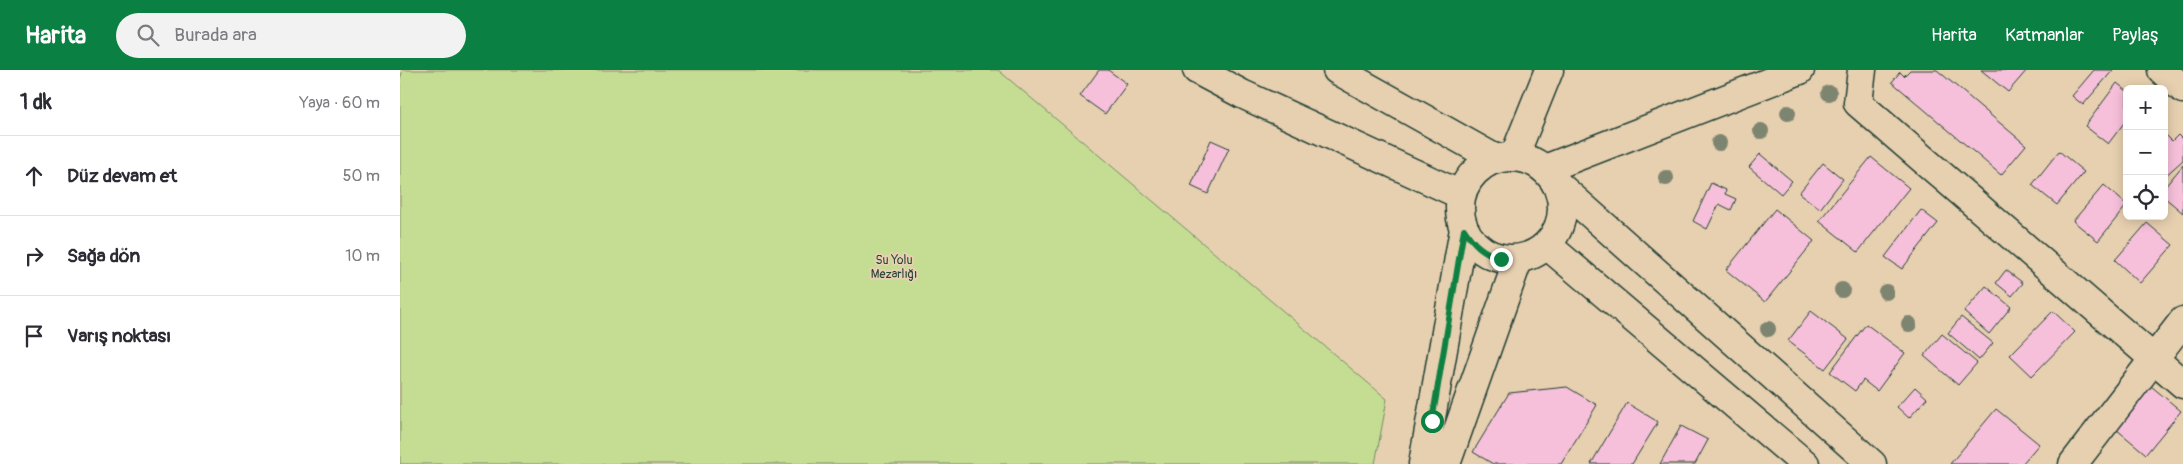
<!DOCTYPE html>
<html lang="tr">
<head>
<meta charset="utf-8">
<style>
	:root { --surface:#fff; --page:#f2f2f3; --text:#2b2b33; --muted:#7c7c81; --line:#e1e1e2; --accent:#0b8043 }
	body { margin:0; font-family:Pangolin,sans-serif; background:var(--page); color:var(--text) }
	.controls { position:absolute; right:15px; top:15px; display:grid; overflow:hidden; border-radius:8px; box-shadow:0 2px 12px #0003 }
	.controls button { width:45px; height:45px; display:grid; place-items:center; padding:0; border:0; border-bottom:1px solid var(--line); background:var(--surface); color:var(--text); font:25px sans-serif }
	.stop { position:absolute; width:15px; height:15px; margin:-11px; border:4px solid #0b8043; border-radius:50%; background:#fff }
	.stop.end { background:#0b8043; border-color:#fff; box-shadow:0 1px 5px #0008 }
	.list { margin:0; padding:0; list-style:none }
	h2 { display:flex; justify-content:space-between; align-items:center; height:65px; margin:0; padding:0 20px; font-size:21px }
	h2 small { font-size:16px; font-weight:400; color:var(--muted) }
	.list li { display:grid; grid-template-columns:32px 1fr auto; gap:15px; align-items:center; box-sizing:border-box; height:80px; padding:0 20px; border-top:1px solid var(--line) }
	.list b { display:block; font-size:19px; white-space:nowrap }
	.list em { font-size:16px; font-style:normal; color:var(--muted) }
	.icon { flex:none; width:28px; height:28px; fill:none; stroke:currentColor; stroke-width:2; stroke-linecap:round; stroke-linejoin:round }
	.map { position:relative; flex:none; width:1783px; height:394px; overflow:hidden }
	header { display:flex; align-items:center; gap:30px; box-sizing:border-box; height:70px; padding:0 25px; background:var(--accent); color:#fff }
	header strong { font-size:24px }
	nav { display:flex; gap:28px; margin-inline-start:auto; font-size:18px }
	.search { width:350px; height:45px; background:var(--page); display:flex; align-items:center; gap:12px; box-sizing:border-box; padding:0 18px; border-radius:28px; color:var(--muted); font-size:19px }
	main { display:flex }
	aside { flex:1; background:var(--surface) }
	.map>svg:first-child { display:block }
</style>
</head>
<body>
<header>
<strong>Harita</strong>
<div class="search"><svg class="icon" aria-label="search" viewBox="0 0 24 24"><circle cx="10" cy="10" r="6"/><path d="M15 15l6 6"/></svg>Burada ara</div>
<nav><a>Harita</a><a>Katmanlar</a><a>Paylaş</a></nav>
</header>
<main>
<aside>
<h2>1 dk<small>Yaya · 60 m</small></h2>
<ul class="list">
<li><svg class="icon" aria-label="ahead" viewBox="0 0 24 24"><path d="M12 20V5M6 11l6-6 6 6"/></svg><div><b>Düz devam et</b></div><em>50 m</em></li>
<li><svg class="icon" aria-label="right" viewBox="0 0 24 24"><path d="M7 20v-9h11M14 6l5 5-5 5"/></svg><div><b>Sağa dön</b></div><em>10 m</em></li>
<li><svg class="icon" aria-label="arrive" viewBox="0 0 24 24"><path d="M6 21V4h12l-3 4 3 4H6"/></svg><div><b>Varış noktası</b></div></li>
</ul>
</aside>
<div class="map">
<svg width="1783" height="394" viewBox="0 0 1783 394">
	<rect width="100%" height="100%" fill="#e7d0b0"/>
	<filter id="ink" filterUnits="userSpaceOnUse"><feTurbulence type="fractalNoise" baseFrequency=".02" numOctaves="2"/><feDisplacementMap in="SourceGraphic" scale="10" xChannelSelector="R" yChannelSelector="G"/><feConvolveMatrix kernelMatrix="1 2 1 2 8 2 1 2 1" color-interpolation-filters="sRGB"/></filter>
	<g filter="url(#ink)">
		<polygon fill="#c5dd93" stroke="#728d64" points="3,0 598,0 987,329 975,394 0,394 0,9"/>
		<g fill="#f7c0da" stroke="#1f3d34">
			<polygon points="699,0 708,0 727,14 705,44 680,26"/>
			<polygon points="1510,0 1537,0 1626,75 1601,105 1492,12 1500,2 1504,6"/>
			<polygon points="1581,0 1627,0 1608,22"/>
			<polygon points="1694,0 1713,0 1683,35 1672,26"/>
			<polygon points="1717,13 1727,21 1727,49 1708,74 1685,56"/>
			<polygon points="1764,63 1772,71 1778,65 1783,70 1783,90 1764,107"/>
			<polygon points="811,70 829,78 808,124 791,116"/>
			<polygon points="1659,81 1684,102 1657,135 1632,115"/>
			<polygon points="1360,84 1392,111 1381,124 1349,97"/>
			<polygon points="1471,87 1509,118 1458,182 1419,151"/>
			<polygon points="1423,93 1443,109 1420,139 1399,123"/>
			<polygon points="1783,95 1783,143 1764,127 1764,118"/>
			<polygon points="1311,113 1326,120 1325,124 1336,129 1331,140 1319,134 1307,159 1293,151"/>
			<polygon points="1704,115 1727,135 1698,171 1673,151"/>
			<polygon points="1375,139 1414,171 1365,232 1326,200"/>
			<polygon points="1521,140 1538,153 1502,199 1485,187"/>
			<polygon points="1747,153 1773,175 1740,213 1715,190"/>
			<polygon points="1606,200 1623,213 1612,226 1596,213"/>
			<polygon points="1586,216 1611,237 1589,264 1564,242"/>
			<polygon points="1411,241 1448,269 1425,299 1388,271"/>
			<polygon points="1653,241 1675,262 1632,306 1610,285"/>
			<polygon points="1561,247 1593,273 1579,290 1548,263"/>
			<polygon points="1466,254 1505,283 1477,321 1463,310 1455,321 1430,302"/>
			<polygon points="1542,264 1577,293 1558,315 1524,286"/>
			<polygon points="1751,316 1781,341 1746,384 1716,359"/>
			<polygon points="1167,317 1197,335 1161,394 1093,394 1073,382 1109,323"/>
			<polygon points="1515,317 1527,328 1509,348 1497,337"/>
			<polygon points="1227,333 1258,352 1232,394 1191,394"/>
			<polygon points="1596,339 1639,374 1622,394 1550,394"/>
			<polygon points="1281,356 1308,370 1295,394 1260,394"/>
		</g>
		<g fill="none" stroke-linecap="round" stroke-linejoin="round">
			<defs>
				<g id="minor">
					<polyline points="1462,0 1458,33 1783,314"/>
					<polyline points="1762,0 1783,19"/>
					<polyline points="1145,99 1400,0"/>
					<polyline points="1023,394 1064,159"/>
					<polyline points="1046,394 1118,190"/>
					<polyline points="1673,394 1783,251"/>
				</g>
				<g id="tertiary">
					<polyline points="797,0 842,24 1061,125"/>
					<polyline points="937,0 1096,89"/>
					<circle cx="1111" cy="138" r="51"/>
					<polyline points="1114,87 1149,0"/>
					<polyline points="1156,113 1472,394"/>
					<polyline points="1147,175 1405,394"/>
				</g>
			</defs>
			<use href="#minor" stroke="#1f3d34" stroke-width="31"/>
			<use href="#tertiary" stroke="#1f3d34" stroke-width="31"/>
			<use href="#minor" stroke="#e7d0b0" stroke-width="28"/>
			<use href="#tertiary" stroke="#e7d0b0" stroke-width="28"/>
		</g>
		<g fill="#7d846f">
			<circle cx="1429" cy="23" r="8"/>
			<circle cx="1388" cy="43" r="8"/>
			<circle cx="1361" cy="61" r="8"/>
			<circle cx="1319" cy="73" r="8"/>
			<circle cx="1266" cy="108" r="8"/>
			<circle cx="1442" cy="220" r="8"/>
			<circle cx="1486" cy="222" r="8"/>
			<circle cx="1509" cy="254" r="8"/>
			<circle cx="1368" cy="259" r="8"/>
		</g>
	</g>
	<g fill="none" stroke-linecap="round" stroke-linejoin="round" filter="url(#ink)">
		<path stroke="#0b8043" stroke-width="6" d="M1032,351L1064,159C1074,175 1083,182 1101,189"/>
	</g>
	<g text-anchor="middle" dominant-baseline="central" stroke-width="4" stroke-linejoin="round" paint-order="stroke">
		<g font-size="12" fill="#274539" stroke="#e7d0b0">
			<text x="494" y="190">Su Yolu<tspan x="494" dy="14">Mezarlığı</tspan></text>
		</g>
	</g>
</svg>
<div class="controls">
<button>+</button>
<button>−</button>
<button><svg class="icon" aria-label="locate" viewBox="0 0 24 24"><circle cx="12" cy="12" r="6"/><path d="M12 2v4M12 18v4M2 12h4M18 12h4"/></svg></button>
</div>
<div class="stop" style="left:1032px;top:351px"></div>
<div class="stop end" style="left:1101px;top:189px"></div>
</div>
</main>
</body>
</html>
